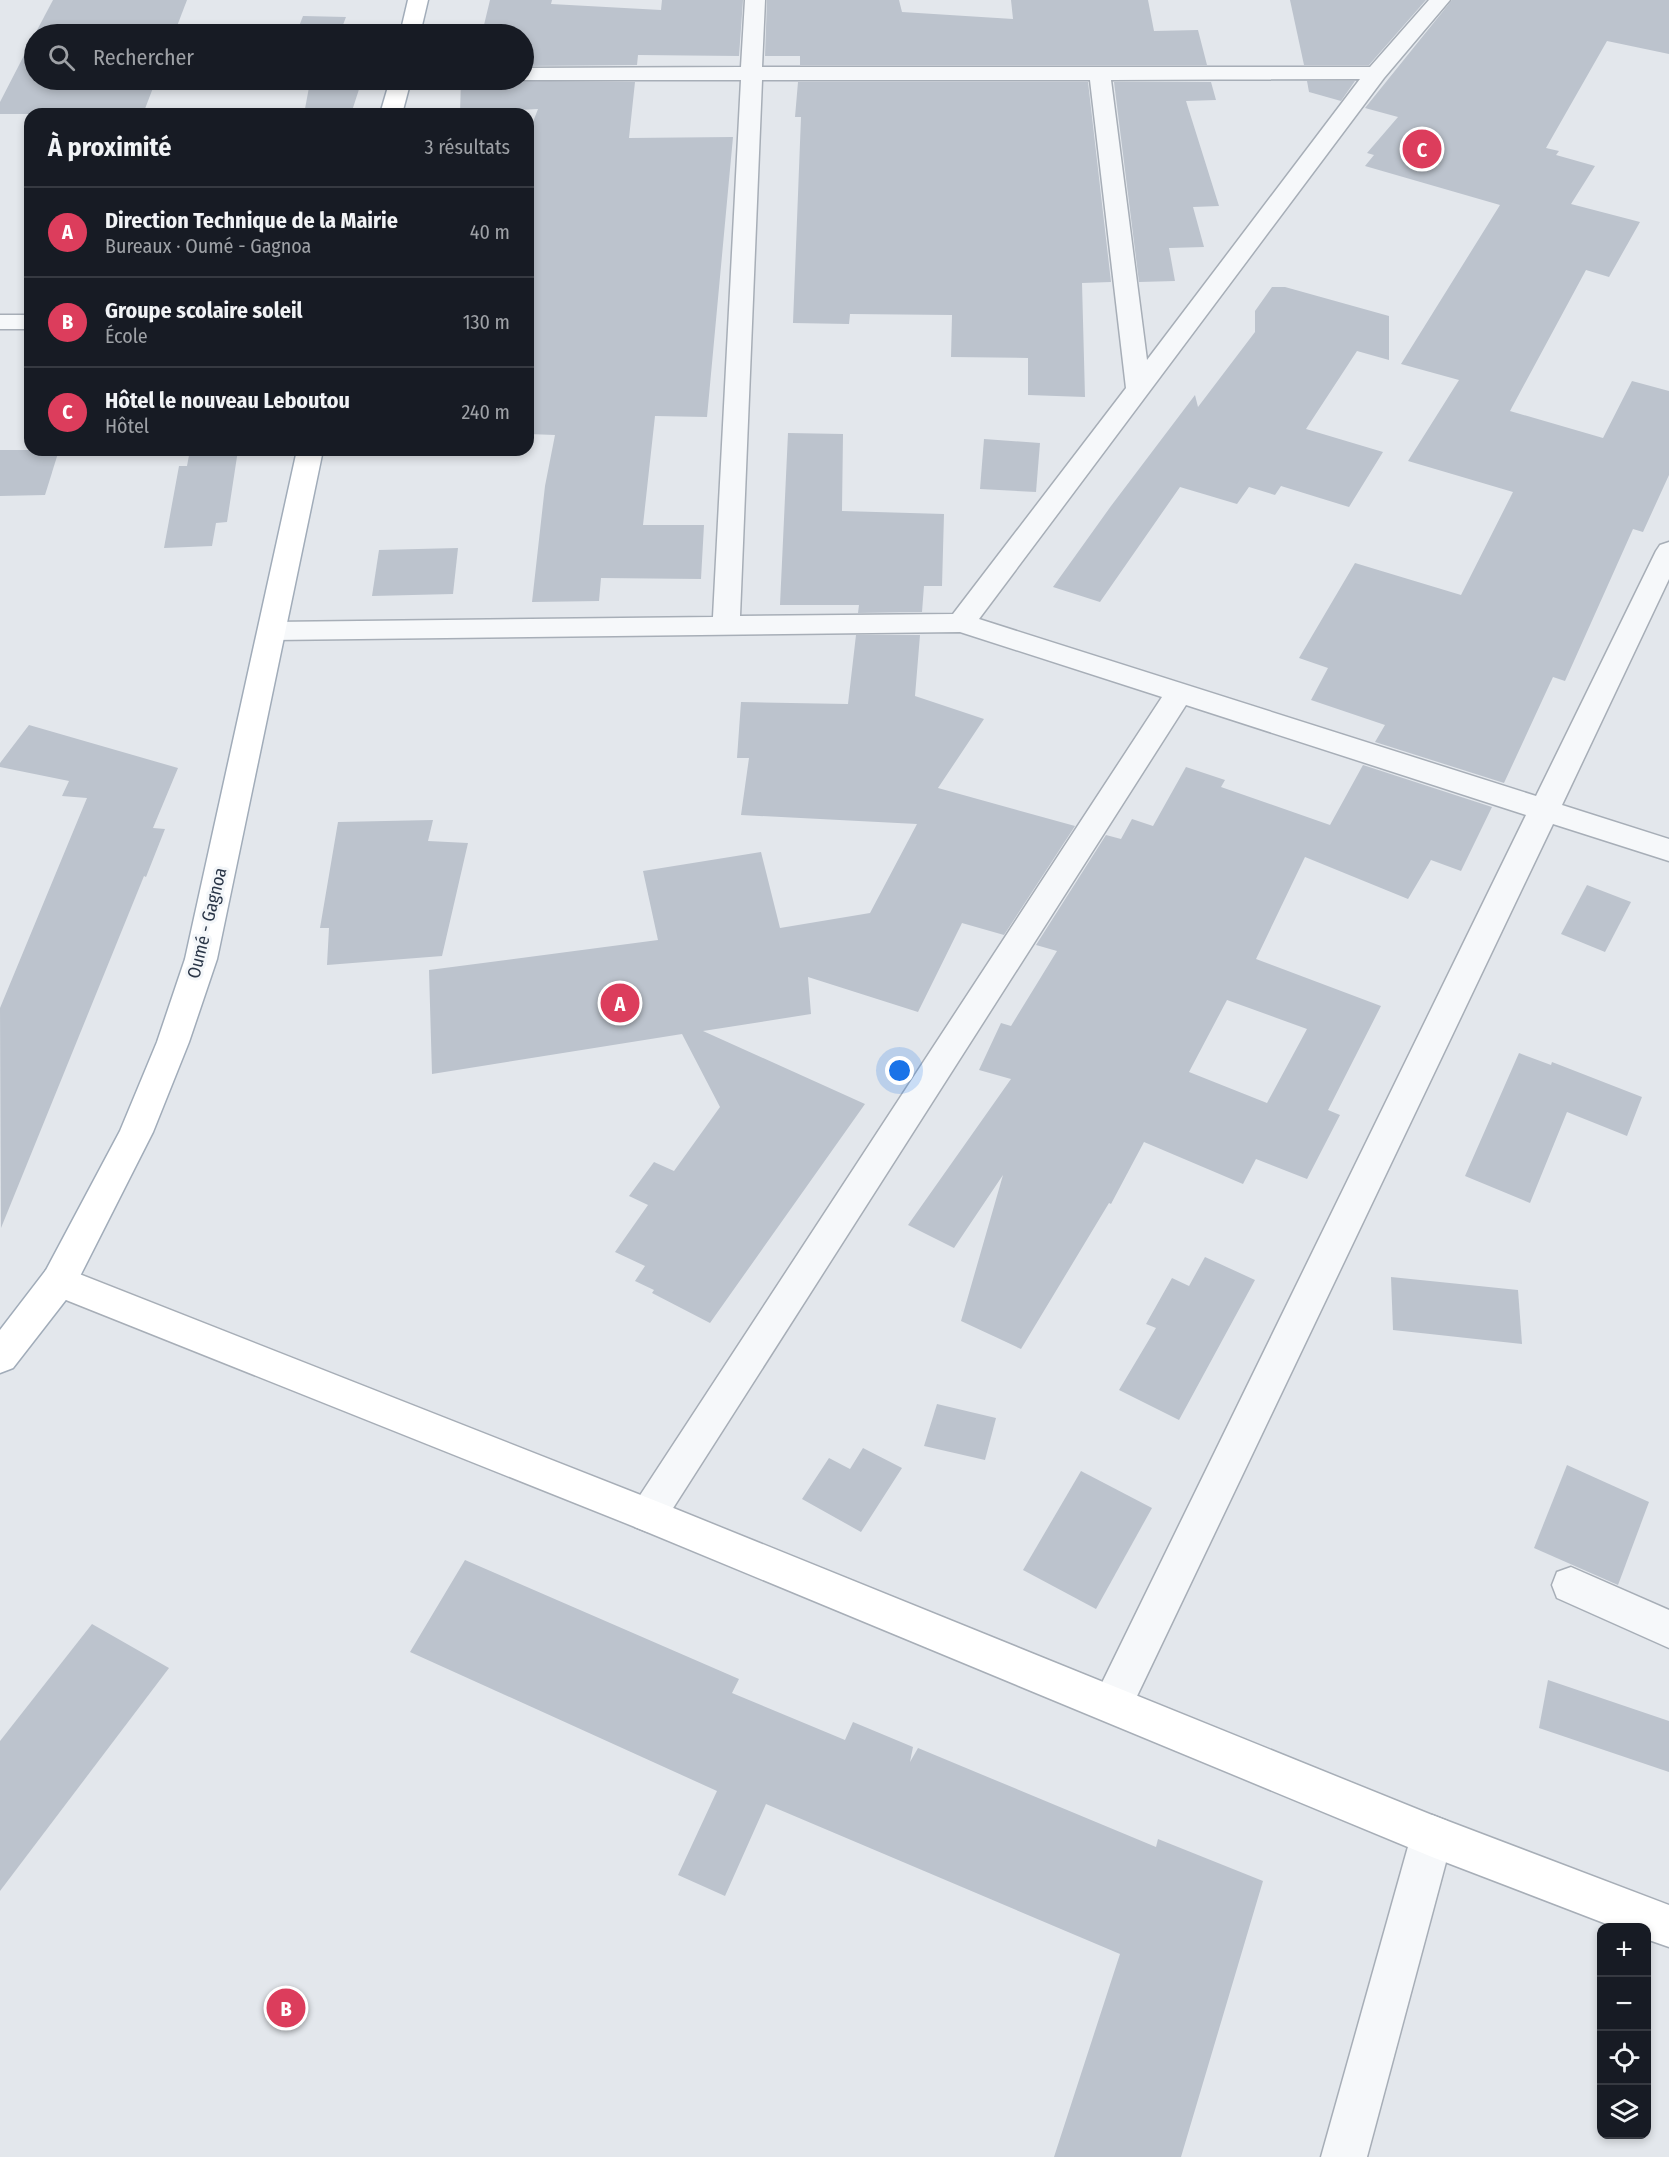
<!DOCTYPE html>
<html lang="fr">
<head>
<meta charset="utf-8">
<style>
	:root { --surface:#171b24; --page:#20242c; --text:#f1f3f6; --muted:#9ea1a6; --line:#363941; --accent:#dc3d5c }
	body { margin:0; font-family:"Fira Sans Condensed",sans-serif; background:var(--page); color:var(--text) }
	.controls { position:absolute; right:18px; bottom:18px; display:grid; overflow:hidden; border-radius:12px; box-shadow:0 3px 9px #0003 }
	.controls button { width:54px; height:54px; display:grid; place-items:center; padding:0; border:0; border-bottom:2px solid var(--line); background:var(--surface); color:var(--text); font:30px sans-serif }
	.you { position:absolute; left:900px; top:1071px; width:21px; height:21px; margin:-15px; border:4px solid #fff; border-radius:50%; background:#1a73e8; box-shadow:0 0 0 9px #1a73e833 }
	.badge { display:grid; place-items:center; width:39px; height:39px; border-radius:50%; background:var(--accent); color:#fff; font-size:20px; font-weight:700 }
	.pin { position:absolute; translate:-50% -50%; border:3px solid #fff; box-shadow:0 2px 6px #0006 }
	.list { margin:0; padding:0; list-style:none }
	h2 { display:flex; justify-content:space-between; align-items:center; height:78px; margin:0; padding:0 24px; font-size:26px }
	h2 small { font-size:20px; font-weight:400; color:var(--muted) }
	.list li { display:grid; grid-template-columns:39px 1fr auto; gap:18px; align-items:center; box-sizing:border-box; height:90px; padding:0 24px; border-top:2px solid var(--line) }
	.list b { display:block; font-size:22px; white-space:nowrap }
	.list p { margin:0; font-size:20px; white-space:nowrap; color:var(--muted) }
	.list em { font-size:20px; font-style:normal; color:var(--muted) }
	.icon { flex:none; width:33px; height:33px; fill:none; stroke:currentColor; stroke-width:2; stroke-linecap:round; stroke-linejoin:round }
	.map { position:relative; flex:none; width:1669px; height:2157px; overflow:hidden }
	.search { position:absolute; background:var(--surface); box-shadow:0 3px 9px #0003; left:24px; top:24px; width:510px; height:66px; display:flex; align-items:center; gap:15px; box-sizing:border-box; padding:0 21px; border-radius:33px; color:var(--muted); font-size:22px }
	.panel { position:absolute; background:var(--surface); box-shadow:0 3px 9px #0003; left:24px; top:108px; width:510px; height:348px; border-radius:18px }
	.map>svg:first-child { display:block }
</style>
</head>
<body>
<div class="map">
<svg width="1669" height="2157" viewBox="0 0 1669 2157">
	<rect width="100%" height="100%" fill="#e3e7ec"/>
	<g fill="#bcc3cd" fill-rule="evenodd">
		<polygon points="53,0 187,0 174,34 35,34"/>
		<polygon points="490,0 552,0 551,4 661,10 662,0 743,0 739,56 638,55 637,65 524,66 524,34 472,34 474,25 484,25"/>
		<polygon points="767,0 899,0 902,12 1013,19 1011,0 1148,0 1154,31 1198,30 1207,65 800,65 800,56 765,56"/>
		<polygon points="1290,0 1426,0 1369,65 1304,65"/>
		<polygon points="1452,0 1669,0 1669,54 1607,41 1546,148 1559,151 1556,155 1595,166 1571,204 1640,222 1609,277 1586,270 1510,411 1603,438 1632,381 1669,391 1669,475 1643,532 1633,529 1565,681 1553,677 1504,783 1375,742 1385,725 1311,700 1328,668 1299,658 1355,563 1461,595 1513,492 1408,461 1459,380 1401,364 1500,205 1365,166 1374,155 1367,153 1398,117 1365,108"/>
		<polygon points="303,16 346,17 341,30 378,30 377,34 296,34"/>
		<polygon points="34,36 34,80 156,80 143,114 0,114 0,102"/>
		<polygon points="277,80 362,80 351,114 304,114 310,82 276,82"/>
		<polygon points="461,80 635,82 629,138 733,137 707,417 655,416 643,525 704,525 701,579 601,578 599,601 532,602 545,486 555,435 528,434 528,322 532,262 528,262 528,135 538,109 460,113"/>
		<polygon points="1307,81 1355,81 1341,101 1309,92"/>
		<polygon points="798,82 1088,82 1111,282 1082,283 1085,397 1028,395 1028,358 951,357 952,315 850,314 849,324 793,323 801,117 795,117"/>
		<polygon points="1114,82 1211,82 1216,100 1186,101 1219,206 1193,207 1204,247 1169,248 1175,281 1139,282"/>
		<polygon points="1272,287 1285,287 1389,316 1389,360 1357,351 1306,429 1383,452 1349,507 1281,486 1275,495 1249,487 1237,504 1180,487 1100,602 1053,587 1111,506 1195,395 1198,407 1255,332 1255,311"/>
		<polygon points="788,433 843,434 842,511 944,514 942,586 924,586 922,612 858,613 859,605 780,605"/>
		<polygon points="984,439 1040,443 1036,492 980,489"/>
		<polygon points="0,450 59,450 45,495 0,496"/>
		<polygon points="190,450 238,450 227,522 216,523 212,546 164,548 179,466 187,466"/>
		<polygon points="458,548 453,594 372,596 379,550"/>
		<polygon points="856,635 920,635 915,696 984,719 938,788 1075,826 1004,935 962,923 918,1012 808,977 811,1014 703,1031 865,1104 710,1323 652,1293 654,1290 635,1281 645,1266 615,1252 648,1205 629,1196 654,1162 674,1171 720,1107 682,1034 432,1074 429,970 658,940 643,871 761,852 780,928 870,913 917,824 741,815 749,758 737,758 741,702 848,704"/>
		<polygon points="29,725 178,768 153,828 165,829 146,877 144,876 1,1228 0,1008 87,798 62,796 69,781 0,767 0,763"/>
		<path d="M1363,765L1492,807L1461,871L1431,860L1408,899L1305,857L1256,959L1381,1006L1328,1110L1340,1115L1307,1179L1256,1159L1243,1184L1144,1142L1111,1204L1109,1203L1021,1349L961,1321L1003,1175L954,1248L908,1225L1011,1079L979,1070L1001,1023L1011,1026L1057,951L1036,945L1106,835L1121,839L1132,819L1153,826L1186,767L1225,780L1221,787L1330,825ZM1227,1000L1307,1029L1267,1103L1189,1072Z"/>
		<polygon points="433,820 428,841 468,843 442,956 327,965 329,928 320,928 338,822"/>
		<polygon points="1587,885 1631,902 1605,952 1561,934"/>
		<polygon points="1519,1053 1551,1065 1552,1062 1642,1097 1627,1136 1567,1112 1530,1203 1465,1176"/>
		<polygon points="1205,1257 1255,1280 1179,1420 1119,1390 1156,1328 1146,1324 1172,1278 1189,1286"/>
		<polygon points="1391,1277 1518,1290 1522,1344 1393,1330"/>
		<polygon points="937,1404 996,1418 985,1460 924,1446"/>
		<polygon points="863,1448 902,1468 861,1532 802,1499 829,1458 850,1469"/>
		<polygon points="1567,1465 1649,1502 1618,1585 1534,1548"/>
		<polygon points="1081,1471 1152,1508 1096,1609 1023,1570"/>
		<polygon points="465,1560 739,1679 732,1693 845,1740 853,1722 913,1747 910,1762 918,1748 1156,1847 1158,1839 1263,1881 1181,2157 1054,2157 1120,1954 766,1804 725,1896 678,1875 717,1791 410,1652"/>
		<polygon points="92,1624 169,1668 0,1891 0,1741"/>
		<polygon points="1548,1680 1669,1721 1669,1772 1539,1728"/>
	</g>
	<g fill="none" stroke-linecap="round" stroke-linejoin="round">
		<defs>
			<g id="street">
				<path d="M745,0H765L762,67H1370L1429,0H1450L1384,78L979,619L1536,796L1656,551L1660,545L1669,542V579L1562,805L1669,839V861L1553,824L1127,1717L1113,1722L1099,1717L1093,1703L1099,1689L1526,815L1186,705L661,1527L648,1532L635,1527L629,1515L635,1503L1162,697L960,632L273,640L263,638L259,631L263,624L273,622L713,617L741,80H520H524V68L741,67ZM1360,79L1147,360L1111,80ZM762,80H1090L1126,388L953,614L740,616Z"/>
				<rect x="0" y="315" width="30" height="14"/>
				<polygon points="1571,1567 1669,1610 1669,1648 1557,1598 1552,1585 1557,1572"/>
				<polygon points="1432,1815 1447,1821 1453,1836 1367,2157 1321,2157 1411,1836 1417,1821"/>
			</g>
			<polygon id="secondary" points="59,1266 661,1503 1432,1815 1669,1905 1669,1947 1646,1939 1646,1928 1617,1928 1432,1857 635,1527 46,1292 41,1281 46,1270"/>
			<g id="primary">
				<polygon points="408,0 428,0 420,34 400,34"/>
				<polygon points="390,80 411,80 402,114 380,114"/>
				<polygon points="297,450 323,450 217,959 189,1042 153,1132 72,1292 13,1368 0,1373 0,1330 46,1270 120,1131 157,1042 185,959"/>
			</g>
		</defs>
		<use href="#street" stroke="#a7aeb7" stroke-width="3"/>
		<use href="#secondary" stroke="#a7aeb7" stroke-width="3"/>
		<use href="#primary" stroke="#a1acb9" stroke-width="3"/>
		<use href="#street" fill="#f6f8fa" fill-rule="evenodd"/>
		<use href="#secondary" fill="#fff" fill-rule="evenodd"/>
		<use href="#primary" fill="#fff" fill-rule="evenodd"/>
	</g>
	<g text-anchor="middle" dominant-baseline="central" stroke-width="6" stroke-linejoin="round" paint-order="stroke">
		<g font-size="18" fill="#293547" stroke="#f3f6f9">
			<text transform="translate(207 923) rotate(-76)">Oumé - Gagnoa</text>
		</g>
	</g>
</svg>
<div class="controls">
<button>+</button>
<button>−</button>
<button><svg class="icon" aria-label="locate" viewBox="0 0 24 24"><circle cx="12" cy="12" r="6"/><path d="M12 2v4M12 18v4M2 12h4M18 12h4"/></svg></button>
<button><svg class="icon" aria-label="layers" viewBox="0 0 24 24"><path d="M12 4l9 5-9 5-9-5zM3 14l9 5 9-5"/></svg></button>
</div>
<div class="you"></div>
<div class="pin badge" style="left:620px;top:1003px">A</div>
<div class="pin badge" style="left:286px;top:2008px">B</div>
<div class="pin badge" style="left:1422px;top:149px">C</div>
<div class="search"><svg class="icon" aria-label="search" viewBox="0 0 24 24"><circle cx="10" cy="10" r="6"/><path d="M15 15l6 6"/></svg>Rechercher</div>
<section class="panel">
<h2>À proximité<small>3 résultats</small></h2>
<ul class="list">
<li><span class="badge">A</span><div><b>Direction Technique de la Mairie</b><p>Bureaux · Oumé - Gagnoa</p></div><em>40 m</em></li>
<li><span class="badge">B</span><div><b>Groupe scolaire soleil</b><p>École</p></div><em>130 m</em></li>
<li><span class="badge">C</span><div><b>Hôtel le nouveau Leboutou</b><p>Hôtel</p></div><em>240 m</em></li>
</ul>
</section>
</div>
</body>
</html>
